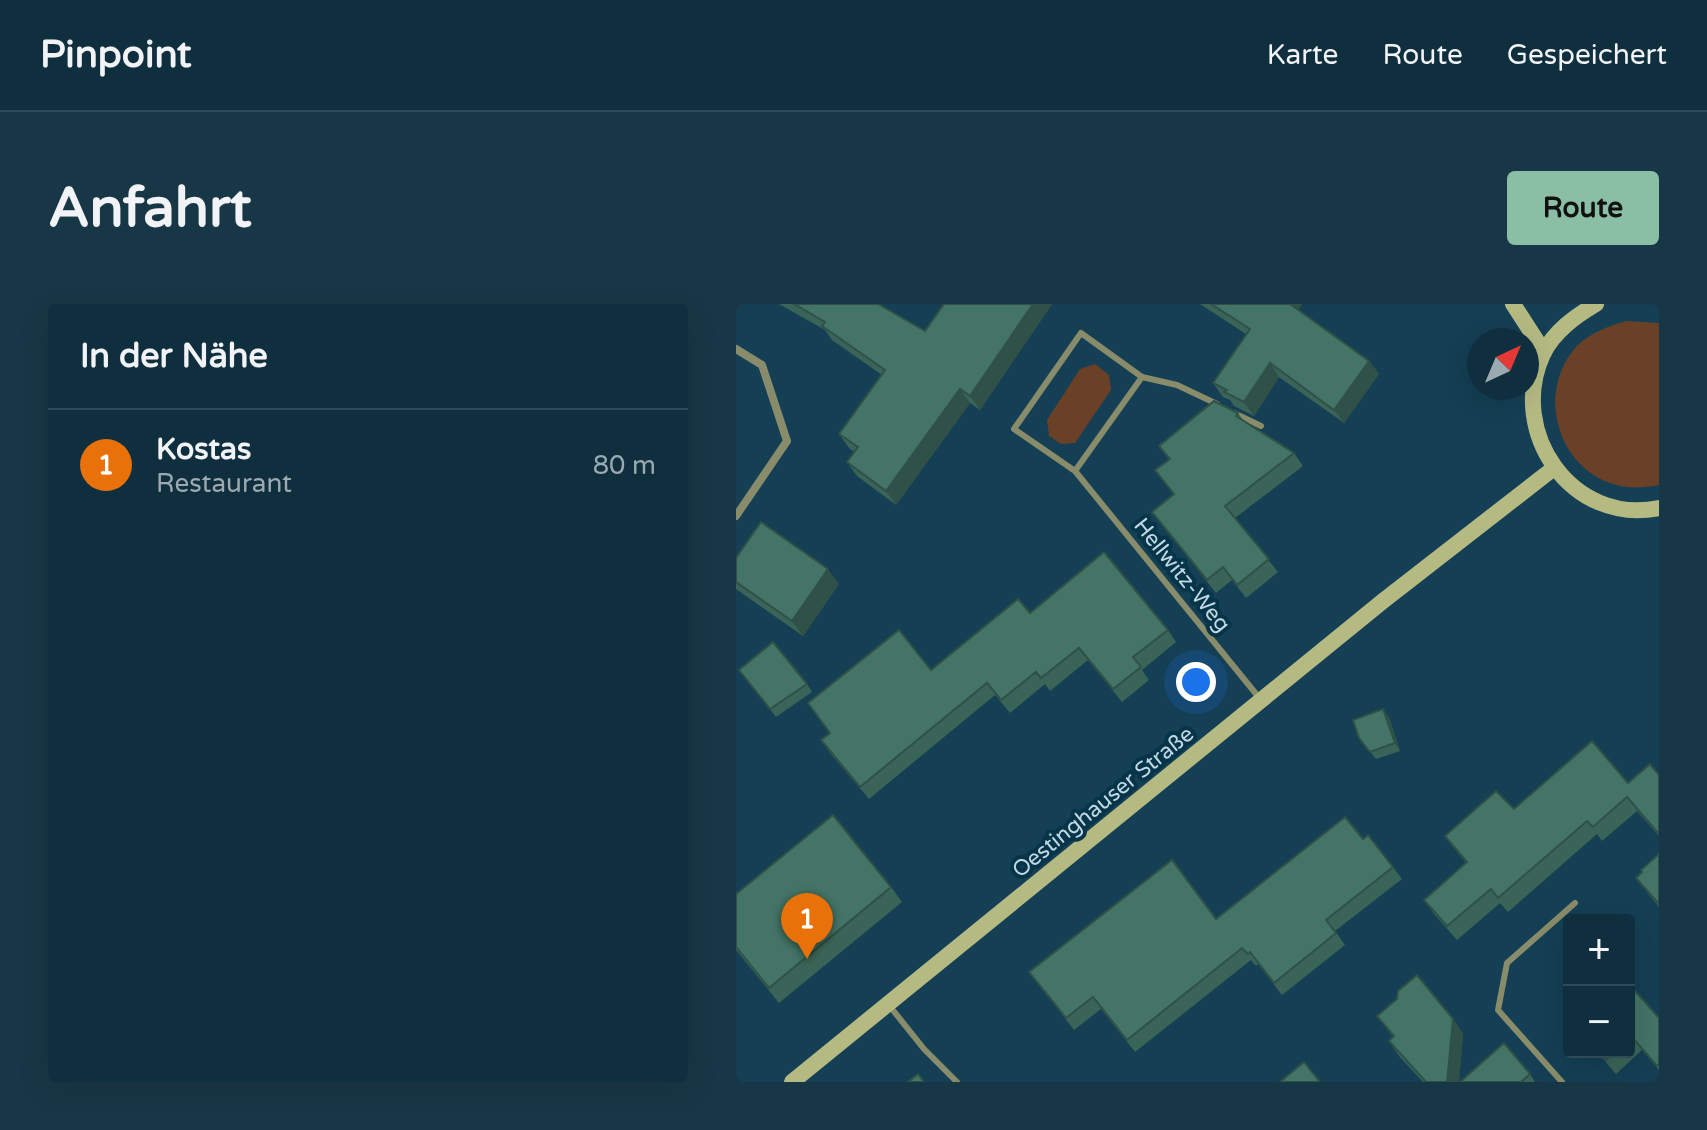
<!DOCTYPE html>
<html lang="de">
<head>
<meta charset="utf-8">
<style>
	:root { --surface:#0f2f3f; --page:#183746; --text:#f1f3f6; --muted:#9ba9b0; --line:#2f4a59; --accent:#8abfa5 }
	body { margin:0; font-family:"Varela Round",sans-serif; background:var(--page); color:var(--text) }
	.controls { position:absolute; right:24px; bottom:24px; display:grid; overflow:hidden; border-radius:8px; box-shadow:0 8px 32px #0002 }
	.controls button { width:72px; height:72px; display:grid; place-items:center; padding:0; border:0; border-bottom:2px solid var(--line); background:var(--surface); color:var(--text); font:40px sans-serif }
	.compass { position:absolute; left:731px; top:24px; width:72px; height:72px; border-radius:50%; background:var(--surface); box-shadow:0 8px 32px #0002; rotate:44deg }
	.you { position:absolute; left:460px; top:378px; width:28px; height:28px; margin:-20px; border:6px solid #fff; border-radius:50%; background:#1a73e8; box-shadow:0 0 0 12px #1a73e833 }
	.badge { display:grid; place-items:center; width:52px; height:52px; border-radius:50%; background:var(--accent); color:#fff; font-size:26px; font-weight:700 }
	.pin { position:absolute; translate:-50% -66px; filter:drop-shadow(0 2px 4px #0008) }
	.pin::after { content:''; position:absolute; top:42px; width:28px; height:24px; background:inherit; clip-path:polygon(0 0,100% 0,50% 100%) }
	.list { margin:0; padding:0; list-style:none }
	h2 { display:flex; justify-content:space-between; align-items:center; height:104px; margin:0; padding:0 32px; font-size:34px }
	h2 small { font-size:26px; font-weight:400; color:var(--muted) }
	.list li { display:grid; grid-template-columns:52px 1fr auto; gap:24px; align-items:center; box-sizing:border-box; height:112px; padding:0 32px; border-top:2px solid var(--line) }
	.list b { display:block; font-size:30px; white-space:nowrap }
	.list p { margin:0; font-size:26px; white-space:nowrap; color:var(--muted) }
	.list em { font-size:26px; font-style:normal; color:var(--muted) }
	.map { position:relative; flex:none; width:923px; height:778px; overflow:hidden; border-radius:8px }
	header { display:flex; align-items:center; gap:48px; box-sizing:border-box; height:112px; padding:0 40px; background:var(--surface); border-bottom:2px solid var(--line) }
	header strong { font-size:38px }
	nav { display:flex; gap:44px; margin-inline-start:auto; font-size:28px }
	.intro { display:flex; align-items:center; justify-content:space-between; box-sizing:border-box; height:192px; padding:0 48px }
	h1 { margin:0; font-size:56px }
	.button { padding:20px 36px; border-radius:8px; background:var(--accent); color:#111; font-size:28px; font-weight:700 }
	main { display:flex; gap:48px; padding:0 48px }
	aside { flex:1; background:var(--surface); border-radius:8px; box-shadow:0 8px 32px #0002 }
	.map>svg:first-child { display:block }
</style>
</head>
<body>
<header>
<strong>Pinpoint</strong>
<nav><a>Karte</a><a>Route</a><a>Gespeichert</a></nav>
</header>
<div class="intro"><h1>Anfahrt</h1><a class="button">Route</a></div>
<main>
<aside>
<h2>In der Nähe<small></small></h2>
<ul class="list">
<li><span class="badge" style="background:#e8710a">1</span><div><b>Kostas</b><p>Restaurant</p></div><em>80 m</em></li>
</ul>
</aside>
<div class="map">
<svg width="923" height="778" viewBox="0 0 923 778">
	<rect width="100%" height="100%" fill="#143f54"/>
	<g fill="#6a4126">
		<path d="M890,17L923,19V181C907,184 890,185 874,179C819,159 801,85 841,42C855,28 873,22 890,17Z"/>
		<polygon points="359,60 373,71 375,86 339,139 325,140 313,132 311,116 344,65"/>
	</g>
	<g fill="none" stroke-linecap="round" stroke-linejoin="round">
		<g stroke="#888c6a" stroke-width="6">
			<polyline points="406,73 441,81 481,100"/>
			<polyline points="498,109 525,122"/>
			<polyline points="339,167 406,73 345,29 278,125 339,167 525,396"/>
			<polyline points="152,700 188,745 221,778"/>
			<polyline points="826,778 762,706 771,659 839,599"/>
		</g>
		<polyline stroke="#888c6a" stroke-width="8" points="0,45 26,61 51,137 0,212"/>
		<g stroke="#b4ba82" stroke-width="16">
			<polyline points="777,0 808,48"/>
			<path d="M860,0C840,12 818,27 807,50C771,128 836,222 923,204"/>
			<polyline points="56,778 647,297 818,164"/>
		</g>
	</g>
	<g fill="#3a6457">
		<polygon points="43,0 142,0 189,27 208,0 316,0 244,106 234,99 160,201 121,172 111,158 118,148 113,144 103,130 146,71 96,36 89,26"/>
		<polygon points="464,0 566,0 562,6 633,57 643,70 608,119 543,73 518,112 498,102 494,96 487,93 477,79 510,30"/>
		<polygon points="502,109 507,116 558,149 567,162 499,214 542,268 510,294 496,276 480,289 416,208 437,190 419,166 433,156 423,142"/>
		<polygon points="0,254 103,280 67,332 0,285"/>
		<polygon points="294,309 432,326 440,338 406,366 413,376 386,398 352,356 314,387 309,380 274,409 259,391 133,495 94,449 85,436 195,366"/>
		<polygon points="3,366 71,380 76,388 40,413"/>
		<polygon points="653,413 664,447 640,455 623,434"/>
		<polygon points="923,471 923,532 901,507 866,537 861,530 772,608 764,599 721,636 698,610 688,596 730,559 709,532 778,505"/>
		<polygon points="923,550 923,603 900,574"/>
		<polygon points="657,563 666,575 599,627 609,641 546,691 522,660 520,662 515,656 399,748 365,705 338,726 293,668"/>
		<polygon points="155,583 166,598 43,699 0,646 0,590"/>
		<polygon points="893,680 923,714 923,766 906,746 880,770 861,748 893,748"/>
		<polygon points="641,712 727,729 723,778 687,778 663,752 653,737 657,733"/>
		<polygon points="794,770 799,778 724,778"/>
	</g>
	<g fill="#2f5147">
		<polygon points="297,0 316,0 244,106 234,92"/>
		<polygon points="552,0 566,0 559,10"/>
		<polygon points="633,57 643,70 608,119 598,106"/>
		<polygon points="534,59 543,73 518,112 508,98"/>
		<polygon points="224,85 234,99 160,201 150,187"/>
		<polygon points="92,265 103,280 67,332 56,317"/>
		<polygon points="647,405 653,413 664,447 659,439"/>
		<polygon points="717,715 727,729 723,778 711,778"/>
	</g>
	<g fill="#437465" stroke="#2f5147" stroke-width="2">
		<polygon points="58,0 142,0 189,27 208,0 297,0 234,92 224,85 150,187 111,158 122,143 103,130 149,66 86,22 89,18"/>
		<polygon points="475,0 554,0 633,57 598,106 534,59 508,98 488,88 491,86 477,79 514,25"/>
		<polygon points="478,97 502,109 500,112 558,149 489,202 533,255 501,281 487,263 471,276 416,208 438,190 419,166 434,155 423,142"/>
		<polygon points="25,218 92,265 56,317 0,278 0,254"/>
		<polygon points="368,248 432,326 397,353 405,363 377,385 343,344 305,374 300,368 265,396 251,379 124,483 85,436 94,429 72,399 163,326 195,366 282,295 294,309"/>
		<polygon points="37,338 71,380 34,405 3,366"/>
		<polygon points="647,405 659,439 634,448 623,434 617,416"/>
		<polygon points="856,437 892,479 914,460 923,471 923,530 891,493 857,523 851,517 762,594 755,585 711,622 688,596 731,558 709,532 760,487 778,505"/>
		<polygon points="97,511 155,583 33,684 0,643 0,590"/>
		<polygon points="609,513 627,535 632,531 657,563 590,616 600,629 538,679 514,648 512,650 506,644 391,736 357,693 330,714 293,668 436,556 480,615"/>
		<polygon points="923,550 923,600 900,574 906,568 905,566"/>
		<polygon points="681,671 717,715 711,778 690,778 653,737 658,732 641,712 661,695 662,687"/>
		<polygon points="893,680 923,714 923,760 921,762 896,733 893,736"/>
		<polygon points="768,739 794,770 785,778 724,778"/>
		<polygon points="863,748 879,748 870,756"/>
		<polygon points="568,758 584,778 544,778"/>
		<polygon points="182,770 188,778 172,778"/>
	</g>
	<g text-anchor="middle" dominant-baseline="central" stroke-width="8" stroke-linejoin="round" paint-order="stroke">
		<g font-size="22" fill="#c2d8e4" stroke="#063549">
			<text transform="translate(446 271) rotate(51)">Hellwitz-Weg</text>
			<text transform="translate(367 498) rotate(-39)">Oestinghauser Straße</text>
		</g>
	</g>
</svg>
<div class="controls">
<button>+</button>
<button>−</button>
</div>
<svg class="compass" viewBox="-18 -18 36 36"><path d="M0-13l5 13h-10z" fill="#e53935"/><path d="M0 13l5-13h-10z" fill="#9ba9b0"/></svg>
<div class="you"></div>
<div class="pin badge" style="left:71px;top:655px;background:#e8710a">1</div>
</div>
</main>
</body>
</html>
